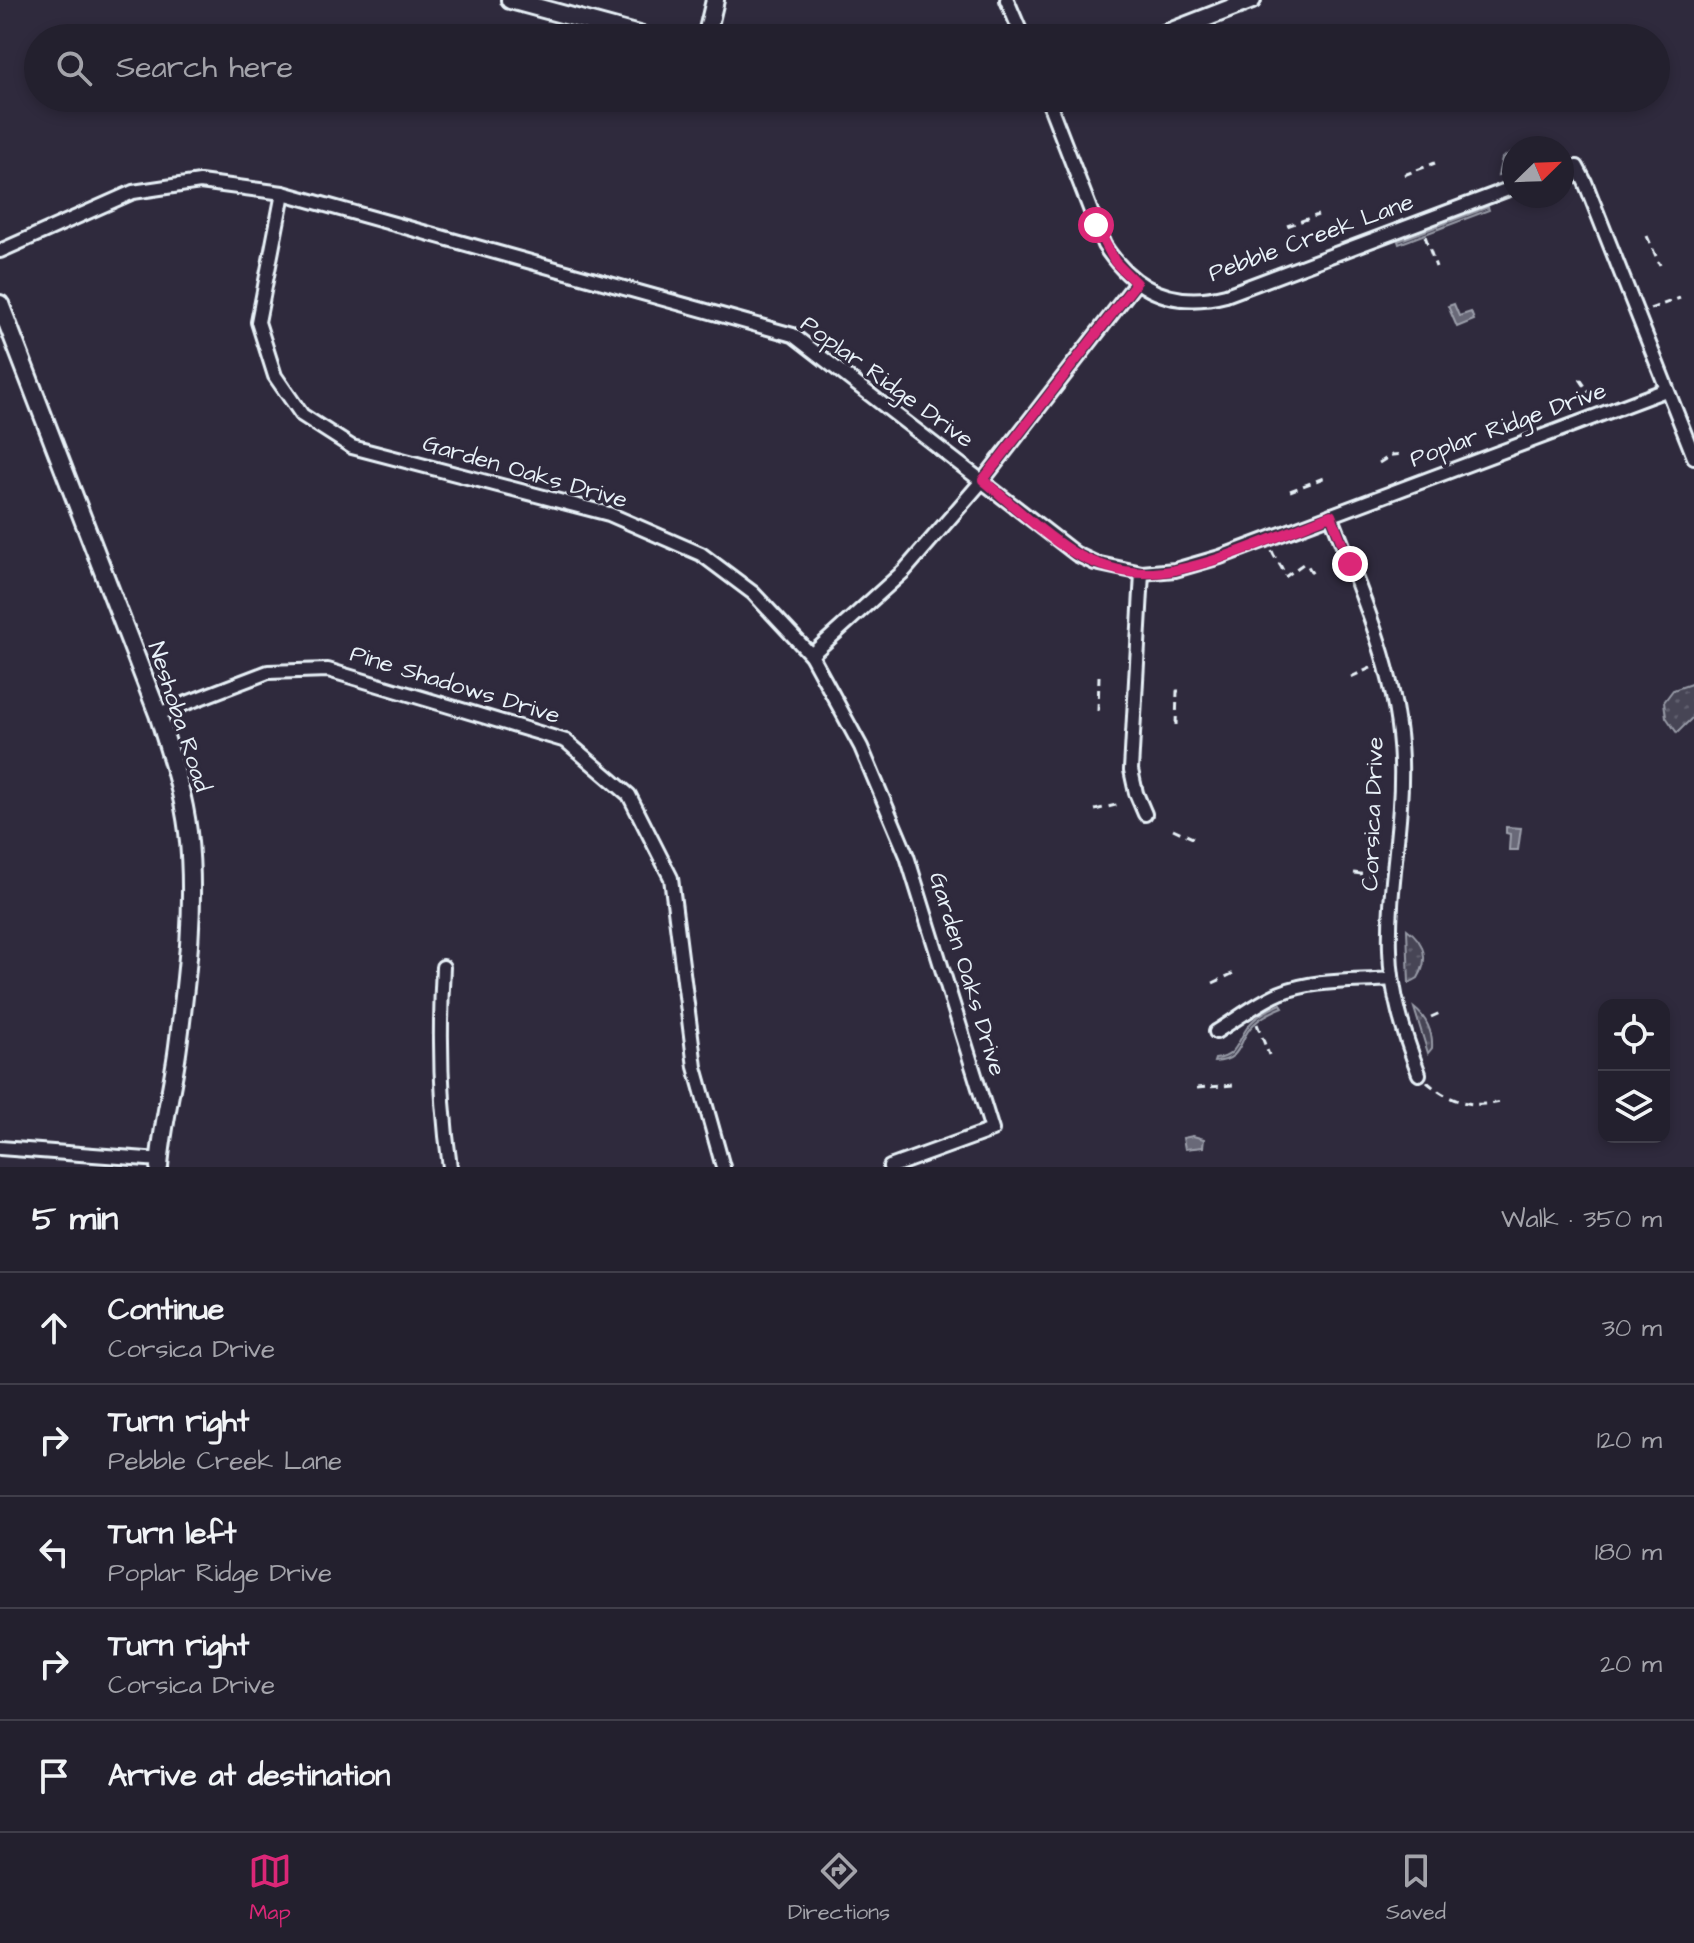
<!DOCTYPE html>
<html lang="en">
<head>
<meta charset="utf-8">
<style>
	:root { --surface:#23202e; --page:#2f2d3a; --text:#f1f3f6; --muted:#a3a3aa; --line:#403e4a; --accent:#db2777 }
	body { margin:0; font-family:"Architects Daughter",sans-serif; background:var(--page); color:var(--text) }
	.controls { position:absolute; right:24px; bottom:24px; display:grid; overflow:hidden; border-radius:16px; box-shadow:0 4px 12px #0003 }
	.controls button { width:72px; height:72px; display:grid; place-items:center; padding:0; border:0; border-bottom:2px solid var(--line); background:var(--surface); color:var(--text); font:40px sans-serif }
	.compass { position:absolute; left:1502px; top:136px; width:72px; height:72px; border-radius:50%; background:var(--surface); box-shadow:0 4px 12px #0003; rotate:67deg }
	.stop { position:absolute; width:24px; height:24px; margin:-18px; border:6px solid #db2777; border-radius:50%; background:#fff }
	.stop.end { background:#db2777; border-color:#fff; box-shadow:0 2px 8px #0008 }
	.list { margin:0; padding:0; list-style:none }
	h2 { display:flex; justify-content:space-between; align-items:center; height:104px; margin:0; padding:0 32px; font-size:34px }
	h2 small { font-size:26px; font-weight:400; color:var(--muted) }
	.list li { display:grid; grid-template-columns:52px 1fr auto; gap:24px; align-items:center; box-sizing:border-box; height:112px; padding:0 32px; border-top:2px solid var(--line) }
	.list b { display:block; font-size:30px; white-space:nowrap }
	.list p { margin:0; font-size:26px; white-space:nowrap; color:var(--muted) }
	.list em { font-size:26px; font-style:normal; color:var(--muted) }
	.icon { flex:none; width:44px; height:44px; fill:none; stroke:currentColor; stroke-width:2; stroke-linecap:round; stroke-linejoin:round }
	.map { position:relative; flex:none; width:1694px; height:1167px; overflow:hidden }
	.search { position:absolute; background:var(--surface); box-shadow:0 4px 12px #0003; left:24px; right:24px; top:24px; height:88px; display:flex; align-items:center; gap:20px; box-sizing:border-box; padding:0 28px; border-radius:44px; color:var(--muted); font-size:30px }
	.sheet { height:664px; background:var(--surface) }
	nav { display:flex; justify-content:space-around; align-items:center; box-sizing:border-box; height:112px; border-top:2px solid var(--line); background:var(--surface); font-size:22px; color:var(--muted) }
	nav a { display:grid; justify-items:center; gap:4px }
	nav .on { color:var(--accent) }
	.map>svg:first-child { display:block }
</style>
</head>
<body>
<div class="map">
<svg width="1694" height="1167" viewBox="0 0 1694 1167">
	<defs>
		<pattern id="grass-dots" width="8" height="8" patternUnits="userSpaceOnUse" patternTransform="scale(2)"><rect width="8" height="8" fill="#464455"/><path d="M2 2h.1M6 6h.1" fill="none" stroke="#615f6e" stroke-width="1.8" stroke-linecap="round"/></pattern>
	</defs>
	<rect width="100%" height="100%" fill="#2f2a3d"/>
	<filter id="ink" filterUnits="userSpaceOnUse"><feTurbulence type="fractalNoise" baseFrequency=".0125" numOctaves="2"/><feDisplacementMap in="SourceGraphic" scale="16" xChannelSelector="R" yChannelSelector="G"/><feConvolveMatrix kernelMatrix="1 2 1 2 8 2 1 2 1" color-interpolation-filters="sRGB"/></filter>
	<g filter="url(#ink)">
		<g fill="url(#grass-dots)" stroke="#979aa6" stroke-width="2">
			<polygon points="1514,151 1514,170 1498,175 1502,158"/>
			<polygon points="1488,207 1489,210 1399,244 1398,241"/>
			<polygon points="1694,683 1694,716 1677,733 1666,717 1664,702 1673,690"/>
			<path d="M1407,929C1425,942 1429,960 1418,978L1409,983Z"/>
			<path d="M1281,1004L1283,1007C1273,1011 1262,1016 1254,1024C1237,1039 1245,1060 1214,1062L1215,1059C1238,1057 1237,1040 1249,1025C1257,1015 1270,1009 1281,1004Z"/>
			<path d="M1414,1008C1426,1017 1433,1032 1432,1048L1428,1053Z"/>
		</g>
		<g fill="#696978" stroke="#9c9fab" stroke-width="2">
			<polygon points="1454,304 1459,316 1471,312 1474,320 1457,327 1448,306"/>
			<polygon points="1506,827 1521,828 1518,850 1509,850 1510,834 1506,833"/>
			<polygon points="1193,1136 1204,1139 1203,1147 1185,1149 1183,1138"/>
		</g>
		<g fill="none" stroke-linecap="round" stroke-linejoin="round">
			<defs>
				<g id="street">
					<polyline points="1007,0 1023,38"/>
					<path d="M1047,98L1104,245C1133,290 1173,309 1226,295L1514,187"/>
					<polyline points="1562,168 1577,167 1585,182 1694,457"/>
					<polyline points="283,193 258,322 275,376 302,415 352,447 609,514 701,554 753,593 811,655 861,747 907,856 992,1130 890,1167"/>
					<polyline points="0,251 133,192 200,182 283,193 793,335 1076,554 1095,563 1142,573 1175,570 1220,557 1666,390"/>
					<path d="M1331,515C1362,596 1398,673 1401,761C1403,824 1388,887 1390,950C1391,994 1404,1034 1419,1074"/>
					<polyline points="1142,573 1131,770 1136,793 1145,814"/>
					<polyline points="811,655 904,571 983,480 1136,283"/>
					<polyline points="158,714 268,672 328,670 566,741 629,795 671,878 695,1067 723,1167"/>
					<path d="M443,967C439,1035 440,1100 450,1167"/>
					<path d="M1216,1032C1237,1019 1257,1003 1280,993C1315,979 1355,982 1392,979"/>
					<polyline points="0,1148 160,1160"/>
				</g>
				<g id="secondary">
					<polyline points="510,0 650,38"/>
					<polyline points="706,38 715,0"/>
					<polyline points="1154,38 1252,0"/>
					<path d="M0,304L158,714C170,753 183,791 188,832C196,903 187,976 178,1046C173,1086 162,1126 159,1167"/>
				</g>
			</defs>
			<use href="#street" stroke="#e8f1f8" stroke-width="18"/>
			<use href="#secondary" stroke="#e8f1f8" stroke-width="22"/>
			<g stroke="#e8f1f8" stroke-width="3" stroke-dasharray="8 6" stroke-linecap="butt">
				<polyline points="1404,175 1435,163"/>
				<polyline points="1287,226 1318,215"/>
				<polyline points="1425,236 1436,267"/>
				<polyline points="1647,236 1660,265"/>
				<polyline points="1650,309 1680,298"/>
				<polyline points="1580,379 1595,401"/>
				<polyline points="1379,463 1392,455 1403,454"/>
				<polyline points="1290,491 1326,477"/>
				<path d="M1272,551C1275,560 1283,566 1284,575"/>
				<polyline points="1285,577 1303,564 1308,566 1313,575"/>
				<polyline points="1351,677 1373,667"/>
				<polyline points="1098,711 1099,676"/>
				<polyline points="1176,725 1177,691 1181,691"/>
				<polyline points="1095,810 1120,804"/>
				<polyline points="1173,829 1197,840"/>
				<polyline points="1354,873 1382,877"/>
				<polyline points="1213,983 1236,972"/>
				<polyline points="1431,1017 1440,1013"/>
				<polyline points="1257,1024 1269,1055"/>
				<path d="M1427,1082C1450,1102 1471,1108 1501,1102"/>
				<polyline points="1197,1088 1234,1085 1234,1088"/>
			</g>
			<use href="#street" stroke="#2f2a3d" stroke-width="12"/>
			<use href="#secondary" stroke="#2f2a3d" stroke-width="16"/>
		</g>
	</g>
	<g fill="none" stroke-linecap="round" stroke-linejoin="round" filter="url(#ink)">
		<path stroke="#db2777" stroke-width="10" d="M1096,225L1115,262L1136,283L983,480C1012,504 1041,533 1074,553C1094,564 1121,573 1144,573C1198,574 1279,535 1331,515L1350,564"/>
	</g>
	<g text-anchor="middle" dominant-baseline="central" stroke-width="7" stroke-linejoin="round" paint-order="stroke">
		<g font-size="24" fill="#e8f1f8" stroke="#2f2a3d">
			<text transform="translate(1311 238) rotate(-20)">Pebble Creek Lane</text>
			<text transform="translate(887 382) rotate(36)">Poplar Ridge Drive</text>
			<text transform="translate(1508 425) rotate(-20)">Poplar Ridge Drive</text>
			<text transform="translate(525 472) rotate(16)">Garden Oaks Drive</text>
			<text transform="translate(455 685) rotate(17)">Pine Shadows Drive</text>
			<text transform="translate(179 717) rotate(72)">Neshoba Road</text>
			<text transform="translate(1373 814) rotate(-88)">Corsica Drive</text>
			<text transform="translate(967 974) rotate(73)">Garden Oaks Drive</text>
		</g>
	</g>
</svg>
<div class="controls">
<button><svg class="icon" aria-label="locate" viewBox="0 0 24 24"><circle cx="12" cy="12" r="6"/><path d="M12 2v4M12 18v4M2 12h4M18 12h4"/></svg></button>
<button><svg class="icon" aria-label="layers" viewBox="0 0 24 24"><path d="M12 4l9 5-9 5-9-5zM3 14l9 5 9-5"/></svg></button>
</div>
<svg class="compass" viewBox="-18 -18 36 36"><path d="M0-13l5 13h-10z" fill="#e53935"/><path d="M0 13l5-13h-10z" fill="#a3a3aa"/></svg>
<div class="stop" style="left:1096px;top:225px"></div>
<div class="stop end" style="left:1350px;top:564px"></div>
<div class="search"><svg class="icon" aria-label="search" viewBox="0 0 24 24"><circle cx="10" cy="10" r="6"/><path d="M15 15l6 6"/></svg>Search here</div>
</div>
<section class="sheet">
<h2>5 min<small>Walk · 350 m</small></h2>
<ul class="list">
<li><svg class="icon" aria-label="ahead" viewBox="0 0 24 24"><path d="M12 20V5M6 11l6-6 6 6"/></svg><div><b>Continue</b><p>Corsica Drive</p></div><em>30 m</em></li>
<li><svg class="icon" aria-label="right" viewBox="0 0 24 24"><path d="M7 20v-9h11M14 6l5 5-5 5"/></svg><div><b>Turn right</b><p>Pebble Creek Lane</p></div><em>120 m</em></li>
<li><svg class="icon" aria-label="left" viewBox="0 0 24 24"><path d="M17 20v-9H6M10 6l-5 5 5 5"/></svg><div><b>Turn left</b><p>Poplar Ridge Drive</p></div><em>180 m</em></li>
<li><svg class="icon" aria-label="right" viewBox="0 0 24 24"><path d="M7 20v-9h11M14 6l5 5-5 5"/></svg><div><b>Turn right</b><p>Corsica Drive</p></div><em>20 m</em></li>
<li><svg class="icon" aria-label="arrive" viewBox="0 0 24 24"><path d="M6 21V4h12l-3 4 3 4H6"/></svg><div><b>Arrive at destination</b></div></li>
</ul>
</section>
<nav>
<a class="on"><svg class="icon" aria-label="map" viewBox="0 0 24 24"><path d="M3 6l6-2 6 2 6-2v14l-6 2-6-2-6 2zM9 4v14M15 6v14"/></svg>Map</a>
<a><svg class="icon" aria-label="directions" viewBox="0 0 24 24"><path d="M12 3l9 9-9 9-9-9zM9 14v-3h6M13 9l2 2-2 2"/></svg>Directions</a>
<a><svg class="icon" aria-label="saved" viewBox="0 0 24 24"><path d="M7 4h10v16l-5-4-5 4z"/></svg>Saved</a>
</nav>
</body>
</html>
